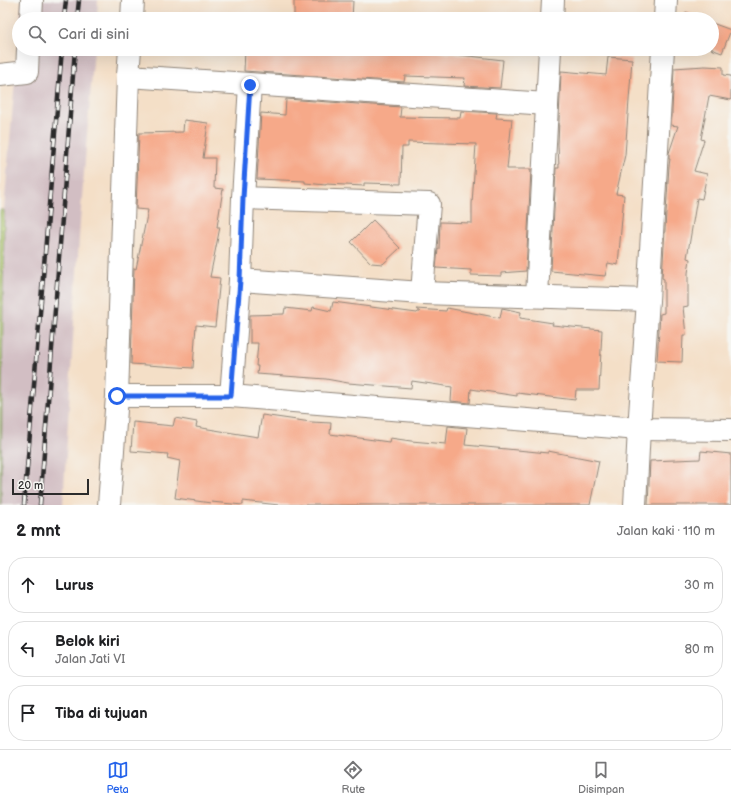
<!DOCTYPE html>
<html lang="id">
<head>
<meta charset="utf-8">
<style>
	:root { --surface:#fff; --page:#f2f2f2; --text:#202124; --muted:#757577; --line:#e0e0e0; --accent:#2563eb }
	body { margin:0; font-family:"Balsamiq Sans",sans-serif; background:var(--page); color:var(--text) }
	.scale { position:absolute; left:12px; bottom:10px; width:77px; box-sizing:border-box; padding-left:4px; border:2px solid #2b2b2b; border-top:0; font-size:11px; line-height:14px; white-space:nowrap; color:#2b2b2b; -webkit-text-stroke:3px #f6f6f2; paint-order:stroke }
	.stop { position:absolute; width:12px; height:12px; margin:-9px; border:3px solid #2563eb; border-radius:50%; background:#fff }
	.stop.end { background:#2563eb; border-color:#fff; box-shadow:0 1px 4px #0008 }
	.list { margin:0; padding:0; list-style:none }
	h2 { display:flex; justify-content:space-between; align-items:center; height:52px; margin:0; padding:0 16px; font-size:17px }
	h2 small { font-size:13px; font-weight:400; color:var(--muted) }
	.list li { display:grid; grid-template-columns:26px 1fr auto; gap:12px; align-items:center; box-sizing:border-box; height:56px; margin:0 8px 8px; padding:0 8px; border:1px solid var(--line); border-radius:16px }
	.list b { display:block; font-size:15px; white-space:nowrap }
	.list p { margin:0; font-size:13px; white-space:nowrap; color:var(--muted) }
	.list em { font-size:13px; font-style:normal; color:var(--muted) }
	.icon { flex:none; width:22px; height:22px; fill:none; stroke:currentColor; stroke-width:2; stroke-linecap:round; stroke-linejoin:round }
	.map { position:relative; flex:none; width:731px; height:505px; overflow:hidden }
	.search { position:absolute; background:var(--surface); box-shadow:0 4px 16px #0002; left:12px; right:12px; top:12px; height:44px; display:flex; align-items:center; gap:10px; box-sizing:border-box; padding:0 14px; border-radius:22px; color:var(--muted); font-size:15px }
	.sheet { height:244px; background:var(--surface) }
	nav { display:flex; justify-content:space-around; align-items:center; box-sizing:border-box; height:56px; border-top:1px solid var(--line); background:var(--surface); font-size:11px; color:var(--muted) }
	nav a { display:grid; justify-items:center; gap:2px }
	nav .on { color:var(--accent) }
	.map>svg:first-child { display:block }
</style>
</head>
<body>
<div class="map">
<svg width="731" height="505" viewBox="0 0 731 505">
	<rect width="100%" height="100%" fill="#f6f6f2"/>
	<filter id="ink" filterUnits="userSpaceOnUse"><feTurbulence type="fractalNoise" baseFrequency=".025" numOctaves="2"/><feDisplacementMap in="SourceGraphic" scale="8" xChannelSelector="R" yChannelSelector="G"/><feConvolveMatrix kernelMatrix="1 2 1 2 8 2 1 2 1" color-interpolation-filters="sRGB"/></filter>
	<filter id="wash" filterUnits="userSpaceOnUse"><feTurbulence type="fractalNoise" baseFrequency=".012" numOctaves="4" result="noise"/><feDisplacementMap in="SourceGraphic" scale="16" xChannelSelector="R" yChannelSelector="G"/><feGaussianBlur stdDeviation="0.9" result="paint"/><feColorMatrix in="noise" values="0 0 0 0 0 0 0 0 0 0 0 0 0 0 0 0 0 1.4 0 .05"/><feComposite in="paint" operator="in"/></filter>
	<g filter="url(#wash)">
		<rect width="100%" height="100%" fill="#f4dfc7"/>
		<g fill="#d2bec3">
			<polygon points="22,0 98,0 97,19 20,19"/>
			<polygon points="19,33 19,49 94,49 80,222 63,505 1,505 4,210"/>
		</g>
		<polygon fill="#b4ce74" stroke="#707c50" points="0,210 4,210 1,505 0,505"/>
		<g id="blocks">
			<g fill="#f6a989">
				<polygon points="294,1 353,1 352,19 294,19"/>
				<polygon points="686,12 702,19 683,19"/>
				<polygon points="712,23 731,30 722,53 711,49 712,49"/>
				<polygon points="245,49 410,49 503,60 500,88 464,86 465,78 405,76 404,82 244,71"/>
				<polygon points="608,57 632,59 625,155 616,194 624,195 618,265 608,263 605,276 551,271 556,168 559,168 558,144 561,71 606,75"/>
				<polygon points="705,66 723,67 723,75 731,76 731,100 709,96 701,139 704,140 694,171 707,174 702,199 697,198 687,258 690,259 688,273 688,306 683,307 686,335 683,335 682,362 657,361 660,314 664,313 664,279 662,278 667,197 669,166 670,159 669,159 669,153 678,126 671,125 672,116 672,111 674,68"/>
				<polygon points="286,99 401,107 400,117 460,118 461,111 497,113 496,118 512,119 507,169 531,169 526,271 501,273 501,276 471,275 471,270 436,268 438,249 439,249 440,222 472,223 472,204 476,144 408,142 408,147 402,147 401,184 364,183 364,186 326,184 326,185 305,183 305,181 257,179 261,113 285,115"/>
				<polygon points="184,120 208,123 203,158 215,158 214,188 223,189 217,227 220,227 210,277 220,278 215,327 196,325 193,368 131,364 134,268 136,269 148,210 136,209 139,133 183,132"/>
				<polygon points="373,220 400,248 383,264 371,263 351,242"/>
				<polygon points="333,302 417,313 418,312 420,312 416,309 446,311 447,308 500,318 502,308 521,312 520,318 553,323 552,325 602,330 599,390 576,390 575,400 517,393 517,396 471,389 470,403 451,401 452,387 412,381 411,388 348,383 326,379 257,374 258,366 256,366 258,343 250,343 250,315 284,314 285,308 312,311 313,307 331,311"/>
				<polygon points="262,415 311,422 331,423 330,434 389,442 390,438 411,441 446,444 448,426 467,428 465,445 548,453 548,451 599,461 590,505 279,505 243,501 243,505 211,502 211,503 175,498 180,461 167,458 168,454 131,451 133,422 173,426 175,418 197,422 196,427 258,437"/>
				<polygon points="701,451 731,454 731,505 648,505 650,461 700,459"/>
			</g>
		</g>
	</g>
	<g filter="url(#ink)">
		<use href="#blocks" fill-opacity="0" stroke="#908579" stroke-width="1"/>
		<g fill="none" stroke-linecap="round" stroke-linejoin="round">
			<defs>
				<g id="street">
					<polyline points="31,19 32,0"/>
					<polyline points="132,19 133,0"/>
					<polyline points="552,19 553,0"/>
					<polyline points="665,19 666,0"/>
					<polyline points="0,75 27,72 28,49"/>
					<path d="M128,76C267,86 407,94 547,104"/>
					<polyline points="243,198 429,204 422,293"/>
					<polyline points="240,280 422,293 648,300"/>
					<polyline points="537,296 550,49"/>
					<polyline points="117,396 231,396 639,429 731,430"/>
					<polyline points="231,396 240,280 243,198 250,85"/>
					<polyline points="109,505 117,396 128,76 130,49"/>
					<polyline points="635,505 639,429 648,300 663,49"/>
				</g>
			</defs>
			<use href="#street" stroke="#908579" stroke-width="24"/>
			<use href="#street" stroke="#fff" stroke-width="22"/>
			<defs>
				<g id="rail">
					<polyline points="64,19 66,0"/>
					<polyline points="77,19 79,0"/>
					<polyline points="24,505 62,49"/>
					<polyline points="40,505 75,49"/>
				</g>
			</defs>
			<use href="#rail" stroke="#2b2b2b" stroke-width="4.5"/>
			<use href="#rail" stroke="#f6f6f2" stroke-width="3" stroke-dasharray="9" stroke-linecap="butt"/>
		</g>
	</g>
	<g fill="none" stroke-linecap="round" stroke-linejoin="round" filter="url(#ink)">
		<polyline stroke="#2563eb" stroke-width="5" points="117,396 231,396 240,280 243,198 250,85"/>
	</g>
</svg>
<div class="scale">20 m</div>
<div class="stop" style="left:117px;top:396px"></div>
<div class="stop end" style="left:250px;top:85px"></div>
<div class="search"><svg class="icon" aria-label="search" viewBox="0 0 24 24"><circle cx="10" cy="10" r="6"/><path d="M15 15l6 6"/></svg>Cari di sini</div>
</div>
<section class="sheet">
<h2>2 mnt<small>Jalan kaki · 110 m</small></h2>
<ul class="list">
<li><svg class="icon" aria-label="ahead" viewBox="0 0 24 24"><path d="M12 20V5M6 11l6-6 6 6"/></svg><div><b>Lurus</b></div><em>30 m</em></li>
<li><svg class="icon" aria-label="left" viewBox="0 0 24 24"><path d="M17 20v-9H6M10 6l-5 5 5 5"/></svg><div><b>Belok kiri</b><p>Jalan Jati VI</p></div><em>80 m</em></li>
<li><svg class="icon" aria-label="arrive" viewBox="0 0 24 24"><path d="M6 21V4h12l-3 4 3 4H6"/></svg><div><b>Tiba di tujuan</b></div></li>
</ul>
</section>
<nav>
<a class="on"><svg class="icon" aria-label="map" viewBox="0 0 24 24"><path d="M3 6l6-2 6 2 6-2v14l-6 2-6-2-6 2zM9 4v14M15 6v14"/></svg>Peta</a>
<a><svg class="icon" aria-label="directions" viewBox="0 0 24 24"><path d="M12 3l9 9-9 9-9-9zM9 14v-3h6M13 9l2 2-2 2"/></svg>Rute</a>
<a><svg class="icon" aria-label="saved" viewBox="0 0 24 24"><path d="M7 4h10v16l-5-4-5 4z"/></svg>Disimpan</a>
</nav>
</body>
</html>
